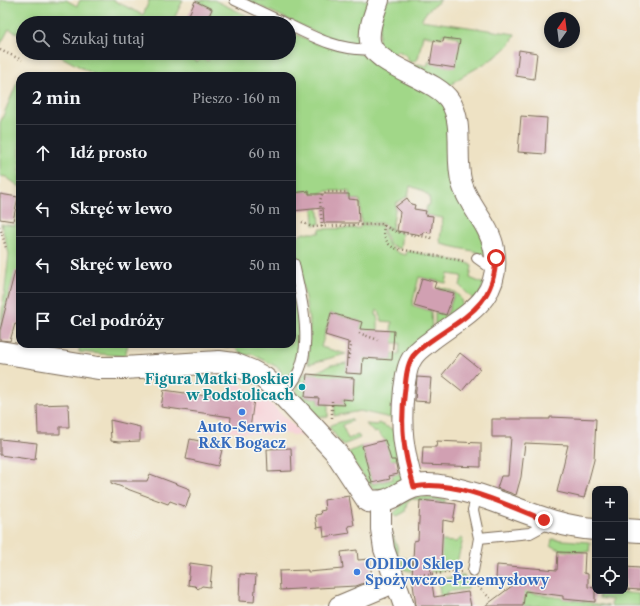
<!DOCTYPE html>
<html lang="pl">
<head>
<meta charset="utf-8">
<style>
	:root { --surface:#171b24; --page:#242831; --text:#f1f3f6; --muted:#9ea1a6; --line:#363941 }
	body { margin:0; font-family:"Libre Caslon Text",serif; background:var(--page); color:var(--text) }
	.controls { position:absolute; right:12px; bottom:12px; display:grid; overflow:hidden; border-radius:8px; box-shadow:0 2px 6px #0003 }
	.controls button { width:36px; height:36px; display:grid; place-items:center; padding:0; border:0; border-bottom:1px solid var(--line); background:var(--surface); color:var(--text); font:20px sans-serif }
	.compass { position:absolute; left:544px; top:12px; width:36px; height:36px; border-radius:50%; background:var(--surface); box-shadow:0 2px 6px #0003; rotate:14deg }
	.stop { position:absolute; width:12px; height:12px; margin:-9px; border:3px solid #d93025; border-radius:50%; background:#fff }
	.stop.end { background:#d93025; border-color:#fff; box-shadow:0 1px 4px #0008 }
	.list { margin:0; padding:0; list-style:none }
	h2 { display:flex; justify-content:space-between; align-items:center; height:52px; margin:0; padding:0 16px; font-size:17px }
	h2 small { font-size:13px; font-weight:400; color:var(--muted) }
	.list li { display:grid; grid-template-columns:26px 1fr auto; gap:12px; align-items:center; box-sizing:border-box; height:56px; padding:0 16px; border-top:1px solid var(--line) }
	.list b { display:block; font-size:15px; white-space:nowrap }
	.list em { font-size:13px; font-style:normal; color:var(--muted) }
	.icon { flex:none; width:22px; height:22px; fill:none; stroke:currentColor; stroke-width:2; stroke-linecap:round; stroke-linejoin:round }
	.map { position:relative; flex:none; width:640px; height:606px; overflow:hidden }
	.search { position:absolute; background:var(--surface); box-shadow:0 2px 6px #0003; left:16px; top:16px; width:280px; height:44px; display:flex; align-items:center; gap:10px; box-sizing:border-box; padding:0 14px; border-radius:22px; color:var(--muted); font-size:15px }
	.panel { position:absolute; background:var(--surface); box-shadow:0 2px 6px #0003; left:16px; top:72px; width:280px; height:276px; border-radius:12px }
	.map>svg:first-child { display:block }
</style>
</head>
<body>
<div class="map">
<svg width="640" height="606" viewBox="0 0 640 606">
	<rect width="100%" height="100%" fill="#f6f6f2"/>
	<filter id="ink" filterUnits="userSpaceOnUse"><feTurbulence type="fractalNoise" baseFrequency=".025" numOctaves="2"/><feDisplacementMap in="SourceGraphic" scale="8" xChannelSelector="R" yChannelSelector="G"/><feConvolveMatrix kernelMatrix="1 2 1 2 8 2 1 2 1" color-interpolation-filters="sRGB"/></filter>
	<filter id="wash" filterUnits="userSpaceOnUse"><feTurbulence type="fractalNoise" baseFrequency=".012" numOctaves="4" result="noise"/><feDisplacementMap in="SourceGraphic" scale="16" xChannelSelector="R" yChannelSelector="G"/><feGaussianBlur stdDeviation="0.9" result="paint"/><feColorMatrix in="noise" values="0 0 0 0 0 0 0 0 0 0 0 0 0 0 0 0 0 1.4 0 .05"/><feComposite in="paint" operator="in"/></filter>
	<g filter="url(#wash)">
		<rect width="100%" height="100%" fill="#eee2c4"/>
		<polygon fill="#f7cfd5" points="232,381 261,395 306,437 275,432 275,436 225,431"/>
		<g fill="#a1d788" stroke="#6e8053">
			<polygon points="0,0 66,0 77,6 80,0 113,0 143,15 149,1 148,0 183,0 172,23 23,23 23,36 9,29 0,45"/>
			<polygon points="196,0 214,0 262,23 206,23 212,9"/>
			<polygon points="247,0 374,0 361,43 356,44 323,36"/>
			<path d="M383,0H441L428,10L421,20L515,34C509,57 466,70 451,85L412,66L418,64L427,66L429,61L454,64L459,37L443,34L442,38L423,35L418,59L410,63L407,56L397,50L391,58L378,45Z"/>
			<polygon points="289,31 317,44 357,53 377,60 445,101 482,230 485,256 477,252 441,244 440,239 443,218 425,215 427,206 430,204 429,196 421,190 410,186 408,196 396,203 392,229 381,223 361,223 360,200 349,199 349,191 327,191 319,194 318,201 320,224 314,225 312,191 293,193 292,197 292,76 97,76 54,53 180,53 198,62 201,58 208,61 212,53 289,53"/>
			<polygon points="20,81 20,187 6,177 0,176 0,123 17,83"/>
			<polygon points="20,204 20,280 13,279 0,330 9,254 1,224 15,226"/>
			<path d="M361,225H382C382,240 392,253 406,255L407,251L414,252L468,263L472,266L470,278L484,284L476,302L460,286L462,276L448,274L446,283L419,277L412,305L431,311L432,330L395,419L360,411L334,416L335,399L353,400L354,378L307,375L305,397L319,398L318,403L328,404V417H318L296,394L298,382L304,374L316,372L331,365L347,363L350,357L392,360V354H399L400,343H393L391,331L392,322L382,321L379,311L377,310L376,314L378,320V338L359,331L362,322L331,313L321,347L346,354L308,364L310,325L295,244L296,237L304,233H319L320,229L360,228Z"/>
			<polygon points="385,227 402,233 400,249 389,244 384,231"/>
			<path d="M292,275C298,307 312,357 285,383L279,368L252,354C245,357 240,353 236,348L220,346V344H292Z"/>
			<path d="M439,287C450,290 462,292 462,306L435,329V312L447,315L454,294L438,289Z"/>
			<polygon points="80,344 128,344 125,356 79,352"/>
			<polygon points="351,419 352,421 342,425 348,439 358,435 360,438 343,445 329,427 333,424"/>
			<polygon points="378,423 394,430 405,483 383,490 373,489 347,453 362,446 373,484 393,479 392,475 401,473 398,459 389,461 385,440 377,432 374,433 366,424 377,425"/>
			<polygon points="418,496 445,499 445,502 412,499 407,503 405,512 397,516 393,514 408,499"/>
			<path d="M391,531L397,546L398,556L413,561L440,562L441,541L457,542L460,538L463,539L456,566C443,573 407,576 397,565Z"/>
			<path d="M552,539L588,542L590,543L589,552C577,551 561,553 551,545Z"/>
			<polygon points="464,576 467,579 468,589 446,592 449,606 442,606 438,579"/>
			<polygon points="513,590 609,606 523,606"/>
			<polygon points="600,591 640,594 640,606 611,606 612,600 599,598"/>
		</g>
		<g id="blocks">
			<g fill="#d1a0b2">
				<polygon points="195,1 212,9 206,23 200,23 188,17"/>
				<polygon points="444,38 460,40 455,68 430,64 434,40 443,42"/>
				<polygon points="519,50 537,53 534,79 516,76"/>
				<polygon points="521,116 547,118 545,154 518,152"/>
				<polygon points="309,191 309,194 349,194 349,199 358,200 359,223 324,223 323,208 292,211 292,193"/>
				<polygon points="0,194 18,197 13,221 0,219"/>
				<polygon points="407,198 411,204 415,205 414,209 426,211 425,215 433,216 431,233 423,232 422,235 397,231 400,212 395,207"/>
				<polygon points="15,271 20,271 20,325 15,324 10,341 0,340 0,330"/>
				<polygon points="422,278 436,282 434,288 454,293 446,315 414,306"/>
				<polygon points="331,313 362,322 360,329 394,331 392,360 363,358 362,374 346,373 348,342 325,335"/>
				<polygon points="460,353 480,369 462,391 442,375"/>
				<polygon points="307,374 354,378 353,400 342,399 345,405 318,404 319,398 305,397"/>
				<polygon points="417,377 431,378 429,402 415,401"/>
				<polygon points="164,390 206,396 206,392 254,399 250,429 230,426 231,417 161,407"/>
				<polygon points="68,404 69,427 60,427 60,434 38,434 37,405"/>
				<polygon points="550,417 596,419 594,460 584,498 557,492 568,445 525,443 521,477 516,495 497,488 501,476 508,476 511,437 492,437 492,419 550,419"/>
				<polygon points="110,420 140,427 140,441 119,442 111,441"/>
				<polygon points="0,439 37,443 35,460 0,455"/>
				<polygon points="190,439 223,446 218,466 186,459"/>
				<polygon points="385,440 391,460 395,460 398,474 389,476 390,479 372,483 362,446"/>
				<polygon points="437,441 481,443 481,467 422,465 423,447 436,447"/>
				<polygon points="291,448 292,471 268,472 267,449"/>
				<polygon points="150,474 190,489 190,495 186,507 170,501 168,504 111,483 111,481 147,481"/>
				<polygon points="349,496 354,525 348,526 350,533 324,537 323,527 317,528 315,515 321,514 320,511 325,510 324,500"/>
				<polygon points="420,500 456,504 453,522 443,520 441,562 429,562 434,597 468,592 471,606 416,606 412,577 414,541 418,540"/>
				<polygon points="357,550 358,560 370,559 372,580 356,586 280,590 279,571 308,570 308,572 343,569 341,552"/>
				<polygon points="558,552 585,553 584,573 588,574 588,587 595,588 595,602 563,599 563,596 525,591 523,606 485,606 520,580 496,578 497,565 557,570"/>
				<polygon points="190,563 212,566 210,587 202,586 198,589 195,586 188,585"/>
				<polygon points="625,567 640,568 640,590 625,589"/>
				<polygon points="240,574 256,575 254,602 239,601"/>
			</g>
		</g>
	</g>
	<g filter="url(#ink)">
		<use href="#blocks" fill-opacity="0" stroke="#7a6a58" stroke-width="1"/>
		<g fill="none" stroke-linecap="round" stroke-linejoin="round">
			<defs>
				<g id="service">
					<polyline points="235,0 284,23"/>
					<path d="M289,25C315,38 343,52 373,49"/>
					<polyline points="477,258 495,271"/>
					<path d="M282,394C320,362 302,304 294,264"/>
					<polyline points="479,538 530,533 543,526 544,520"/>
					<polyline points="473,571 479,538 473,510 477,494"/>
				</g>
				<g id="minor">
					<path d="M379,0C375,12 368,28 370,41C373,66 436,78 450,101C465,125 454,158 462,184C469,207 490,225 494,249C503,299 466,314 433,339C426,345 418,349 413,357C406,366 406,378 404,389C400,427 403,450 414,487"/>
					<polyline points="381,501 381,529 384,549 404,606"/>
					<polyline points="339,606 396,582"/>
				</g>
				<g id="tertiary">
					<path d="M0,352L98,368H124L219,362L234,364L251,371L264,378L282,394L335,451L368,501C392,504 394,494 413,487C423,484 436,485 446,487C498,496 542,526 595,529"/>
					<polyline points="625,530 640,531"/>
				</g>
			</defs>
			<use href="#service" stroke="#7a6a58" stroke-width="12"/>
			<use href="#minor" stroke="#7a6a58" stroke-width="22"/>
			<use href="#tertiary" stroke="#7a6a58" stroke-width="24"/>
			<g stroke="#7a6a58" stroke-width="2.5" stroke-dasharray="1 3" stroke-linecap="butt">
				<polyline points="0,50 22,60"/>
				<polyline points="302,222 312,227 381,224 396,232 433,238"/>
				<path d="M384,225C382,233 386,244 394,248L464,261"/>
				<polyline points="0,227 6,248"/>
				<polyline points="322,227 320,201 322,194 327,192 348,192"/>
				<polyline points="359,333 378,340"/>
				<polyline points="348,359 351,346 349,343"/>
				<polyline points="332,418 332,399"/>
				<polyline points="412,575 461,572"/>
				<polyline points="475,584 492,600"/>
			</g>
			<use href="#service" stroke="#fff" stroke-width="10"/>
			<use href="#minor" stroke="#fff" stroke-width="20"/>
			<use href="#tertiary" stroke="#fff" stroke-width="22"/>
		</g>
	</g>
	<g fill="none" stroke-linecap="round" stroke-linejoin="round" filter="url(#ink)">
		<path stroke="#d93025" stroke-width="5" d="M496,258C494,305 466,316 432,340C425,345 419,349 413,356C407,365 406,377 405,388C400,426 403,450 414,487C454,479 507,505 544,520"/>
	</g>
	<circle fill="#0f9aa8" stroke="#f6f6f2" stroke-width="1.5" cx="302" cy="387" r="4"/>
	<g fill="#3f7fe0" stroke="#f6f6f2" stroke-width="1.5">
		<circle cx="242" cy="412" r="4"/>
		<circle cx="357" cy="572" r="4"/>
	</g>
	<g text-anchor="middle" dominant-baseline="central" stroke-width="3" stroke-linejoin="round" paint-order="stroke">
		<g font-size="14" font-weight="bold" fill="#0d838f" stroke="#f6f6f2" text-anchor="end">
			<text x="294" y="379">Figura Matki Boskiej<tspan x="294" dy="16">w Podstolicach</tspan></text>
		</g>
		<g font-size="14" font-weight="bold" fill="#366cbe" stroke="#f6f6f2">
			<text x="242" y="427">Auto-Serwis<tspan x="242" dy="16">R&amp;K Bogacz</tspan></text>
			<text x="365" y="564" text-anchor="start">ODIDO Sklep<tspan x="365" dy="16">Spożywczo-Przemysłowy</tspan></text>
		</g>
	</g>
</svg>
<div class="controls">
<button>+</button>
<button>−</button>
<button><svg class="icon" aria-label="locate" viewBox="0 0 24 24"><circle cx="12" cy="12" r="6"/><path d="M12 2v4M12 18v4M2 12h4M18 12h4"/></svg></button>
</div>
<svg class="compass" viewBox="-18 -18 36 36"><path d="M0-13l5 13h-10z" fill="#e53935"/><path d="M0 13l5-13h-10z" fill="#9ea1a6"/></svg>
<div class="stop" style="left:496px;top:258px"></div>
<div class="stop end" style="left:544px;top:520px"></div>
<div class="search"><svg class="icon" aria-label="search" viewBox="0 0 24 24"><circle cx="10" cy="10" r="6"/><path d="M15 15l6 6"/></svg>Szukaj tutaj</div>
<section class="panel">
<h2>2 min<small>Pieszo · 160 m</small></h2>
<ul class="list">
<li><svg class="icon" aria-label="ahead" viewBox="0 0 24 24"><path d="M12 20V5M6 11l6-6 6 6"/></svg><div><b>Idź prosto</b></div><em>60 m</em></li>
<li><svg class="icon" aria-label="left" viewBox="0 0 24 24"><path d="M17 20v-9H6M10 6l-5 5 5 5"/></svg><div><b>Skręć w lewo</b></div><em>50 m</em></li>
<li><svg class="icon" aria-label="left" viewBox="0 0 24 24"><path d="M17 20v-9H6M10 6l-5 5 5 5"/></svg><div><b>Skręć w lewo</b></div><em>50 m</em></li>
<li><svg class="icon" aria-label="arrive" viewBox="0 0 24 24"><path d="M6 21V4h12l-3 4 3 4H6"/></svg><div><b>Cel podróży</b></div></li>
</ul>
</section>
</div>
</body>
</html>
